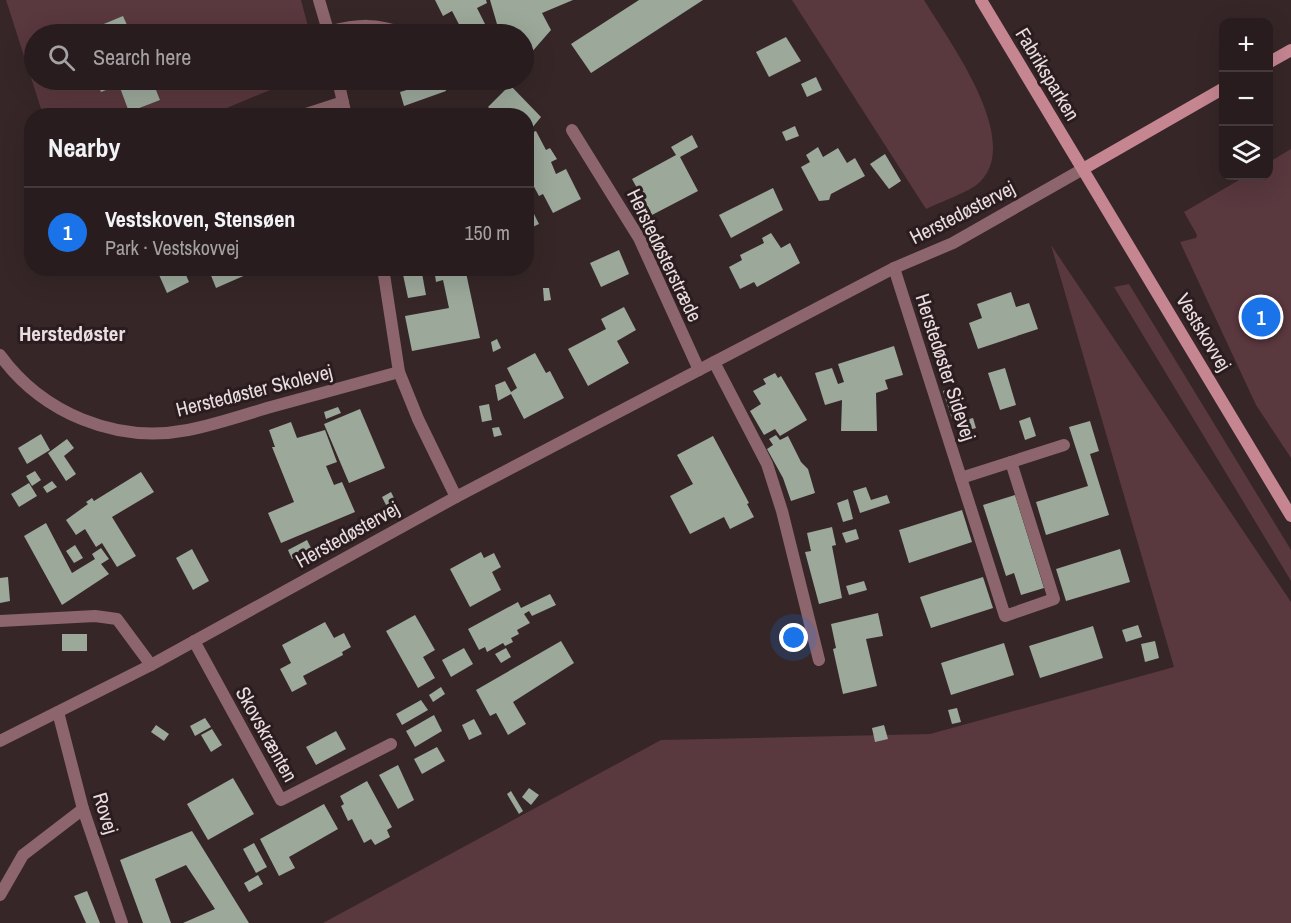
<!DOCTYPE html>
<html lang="en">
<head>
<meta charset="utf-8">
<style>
	:root { --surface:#281c1e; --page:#302527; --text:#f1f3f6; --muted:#a5a1a4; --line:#443a3c; --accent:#1a73e8 }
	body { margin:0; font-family:"Archivo Narrow",sans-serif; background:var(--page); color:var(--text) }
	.controls { position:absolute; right:18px; top:18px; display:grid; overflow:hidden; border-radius:12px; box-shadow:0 6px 24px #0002 }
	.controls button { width:54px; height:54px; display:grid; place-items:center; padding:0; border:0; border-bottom:2px solid var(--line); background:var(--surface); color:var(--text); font:30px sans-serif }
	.you { position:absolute; left:794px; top:638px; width:21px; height:21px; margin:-15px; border:4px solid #fff; border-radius:50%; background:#1a73e8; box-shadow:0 0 0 9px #1a73e833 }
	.badge { display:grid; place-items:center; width:39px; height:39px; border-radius:50%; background:var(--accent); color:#fff; font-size:20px; font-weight:700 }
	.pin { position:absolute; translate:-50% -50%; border:3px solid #fff; box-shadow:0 2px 6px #0006 }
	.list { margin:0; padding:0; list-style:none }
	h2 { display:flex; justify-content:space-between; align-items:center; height:78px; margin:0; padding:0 24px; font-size:26px }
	h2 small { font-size:20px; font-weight:400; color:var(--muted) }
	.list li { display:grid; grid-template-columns:39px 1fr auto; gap:18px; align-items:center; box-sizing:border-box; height:90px; padding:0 24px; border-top:2px solid var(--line) }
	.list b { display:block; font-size:22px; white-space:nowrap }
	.list p { margin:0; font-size:20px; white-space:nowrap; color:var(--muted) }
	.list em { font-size:20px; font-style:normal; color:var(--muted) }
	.icon { flex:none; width:33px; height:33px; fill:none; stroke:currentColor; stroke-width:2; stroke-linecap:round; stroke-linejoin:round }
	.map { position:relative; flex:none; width:1291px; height:923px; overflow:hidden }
	.search { position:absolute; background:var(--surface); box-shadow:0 6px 24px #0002; left:24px; top:24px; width:510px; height:66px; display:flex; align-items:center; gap:15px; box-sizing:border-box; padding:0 21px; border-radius:33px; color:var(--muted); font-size:22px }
	.panel { position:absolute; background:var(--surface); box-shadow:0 6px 24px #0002; left:24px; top:108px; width:510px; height:168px; border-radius:24px }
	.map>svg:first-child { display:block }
</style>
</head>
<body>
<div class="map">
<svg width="1291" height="923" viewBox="0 0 1291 923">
	<rect width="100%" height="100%" fill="#362628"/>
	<g fill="#59383e">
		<polygon points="6,0 301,0 310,34 34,34 34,80 294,80 210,115 43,115"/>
		<path d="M792,0H924C948,40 1023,139 980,182C970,192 940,202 926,209Z"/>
		<polygon points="1291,149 1291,458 1256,405 1180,242 1196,238 1197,235 1184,212 1246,176 1268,176 1269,162"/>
		<polygon points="1051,245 1291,602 1291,923 323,923 661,740 930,734 1174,667"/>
		<polygon points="1129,284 1291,550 1291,581 1114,287"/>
	</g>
	<g fill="#9ba89a">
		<polygon points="435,0 486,0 487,3 477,8 486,26 464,34 452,11 443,16"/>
		<polygon points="490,0 573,0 542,13 551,30 524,61 524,34 506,34 504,29 499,31"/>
		<polygon points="639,0 703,0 591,73 571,44"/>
		<polygon points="123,16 131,34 103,34 99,26"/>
		<polygon points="786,37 801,61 769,77 756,52"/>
		<polygon points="816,77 822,90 807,97 801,84"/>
		<polygon points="96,80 152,80 160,100 129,112 119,85 101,92"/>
		<polygon points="407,80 443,80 446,91 404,106 400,92 410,89"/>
		<polygon points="510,85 541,117 532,128 526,125 526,116 498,116 488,107"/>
		<polygon points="401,109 403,116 377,116 377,115"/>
		<polygon points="795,126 799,136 786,141 782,132"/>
		<polygon points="536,131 546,150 550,148 557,159 551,162 556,174 566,169 581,199 553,213 543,194 539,196 526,172 526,135"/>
		<polygon points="692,135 698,147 680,157 698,191 652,215 632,179 676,155 671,147"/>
		<polygon points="818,147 823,157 838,148 847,163 855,158 865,176 831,194 829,200 819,201 801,167 810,162 806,155"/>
		<polygon points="885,154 901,181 889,189 870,164"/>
		<polygon points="773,188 783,210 731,238 719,215"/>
		<polygon points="530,206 539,224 526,230 526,208"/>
		<polygon points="771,233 781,248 790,243 800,263 757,287 754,282 740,289 729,267 742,260 740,255 764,243 762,238"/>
		<polygon points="619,250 629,274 601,287 590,263"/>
		<polygon points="156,268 183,268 189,282 167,293"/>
		<polygon points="208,268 262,268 216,288"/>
		<polygon points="421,268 426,295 408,298 402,270"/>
		<polygon points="434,268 465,268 480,338 412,351 405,316 449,308 443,280 436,282"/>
		<polygon points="543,288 549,288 551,300 544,301"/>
		<polygon points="1011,292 1016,307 1029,303 1038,329 978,349 969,323 982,318 977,304"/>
		<polygon points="624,307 636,330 617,341 629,363 588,386 568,349 606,329 601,319"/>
		<polygon points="497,339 501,348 493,352 491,342"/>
		<polygon points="894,346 903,375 885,380 888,389 876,393 877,431 841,431 842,400 825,405 815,373 832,368 838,384 844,382 838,364"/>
		<polygon points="535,353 546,373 550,371 564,398 524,419 511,394 498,401 495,385 505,381 511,392 517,388 507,368"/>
		<polygon points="1005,368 1016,405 1000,410 988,373"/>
		<polygon points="775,373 778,378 781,376 807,420 780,436 775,429 764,435 750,411 761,404 753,391 766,384 763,379"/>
		<polygon points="948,389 959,417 952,419 943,391"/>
		<polygon points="489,404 492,420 482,422 479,406"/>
		<polygon points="338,407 341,413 326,419 324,412"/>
		<polygon points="360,409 385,468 349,483 324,424"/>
		<polygon points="1030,417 1036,436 1025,440 1019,421"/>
		<polygon points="973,418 976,428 962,432 959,422"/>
		<polygon points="1090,421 1099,451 1090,454 1109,515 1046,535 1036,502 1088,486 1069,427"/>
		<polygon points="291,422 297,438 325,430 337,462 326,466 334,485 342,482 355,512 281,543 268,513 294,502 272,447 275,447 269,430"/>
		<polygon points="499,427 502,435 494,437 492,428"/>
		<polygon points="41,434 50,450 27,464 18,448"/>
		<polygon points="776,435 780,440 788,436 801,462 808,469 815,493 791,501 783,478 767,449 773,445 769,439"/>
		<polygon points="713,436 749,503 747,504 754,517 730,529 724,517 690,534 670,496 693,484 677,455"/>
		<polygon points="67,439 74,448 64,456 76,474 66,481 48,453"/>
		<polygon points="35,471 41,480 32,486 26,476"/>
		<polygon points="141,472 154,492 112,517 136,556 117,567 102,543 96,547 85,529 76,535 66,520 88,504 86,502 92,498 94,501"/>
		<polygon points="52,481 57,487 47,493 43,487"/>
		<polygon points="29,483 37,496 19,507 11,494"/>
		<polygon points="866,487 871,500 887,495 890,503 860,513 853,491"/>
		<polygon points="391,492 395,500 386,505 382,497"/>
		<polygon points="1015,495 1044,588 1021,595 1014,573 1006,576 983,505"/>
		<polygon points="848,499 853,519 843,522 837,503"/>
		<polygon points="962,510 972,542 909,563 899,530"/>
		<polygon points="46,523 72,573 95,559 92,554 101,548 109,559 101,564 109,574 62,605 24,536"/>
		<polygon points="832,527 836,545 832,546 842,598 819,604 805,552 811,551 807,533"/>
		<polygon points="856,529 859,539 846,543 842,533"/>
		<polygon points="307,540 312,550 292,559 288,550"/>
		<polygon points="75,545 83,558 74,563 66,551"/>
		<polygon points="192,549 209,581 193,590 176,558"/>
		<polygon points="1120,549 1130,582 1066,601 1056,569"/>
		<polygon points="481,552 484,558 494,553 501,567 492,572 501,590 470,607 450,569"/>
		<polygon points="8,577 10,601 0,603 0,578"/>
		<polygon points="983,577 993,608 931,628 920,597"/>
		<polygon points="864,581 867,590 849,595 846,586"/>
		<polygon points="550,594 556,605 532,616 529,611 524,614 530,623 517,630 519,634 511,638 513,642 505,646 503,643 487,652 485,647 479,650 468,629 518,602 521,608"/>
		<polygon points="878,613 883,636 866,639 877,686 843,694 833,649 836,648 831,624"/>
		<polygon points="415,615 435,650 423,657 435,678 418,688 386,631"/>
		<polygon points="325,622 334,638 344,633 351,647 342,652 343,655 303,676 307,684 292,692 280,669 291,663 282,645"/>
		<polygon points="1138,625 1142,637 1126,642 1122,630"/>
		<polygon points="1093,626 1103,658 1040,678 1029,646"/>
		<rect x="62" y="634" width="25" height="17"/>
		<polygon points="561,641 574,663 513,702 526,724 508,735 496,713 490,716 476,690"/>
		<polygon points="1155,641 1159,658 1145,662 1141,644"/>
		<polygon points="1004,643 1014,675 951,695 941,663"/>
		<polygon points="464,648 473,664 451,677 442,660"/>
		<polygon points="506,648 511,657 501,663 495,654"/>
		<polygon points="441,687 445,694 433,702 429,695"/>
		<polygon points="421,700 428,710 402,725 396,714"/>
		<polygon points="957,708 961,722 952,724 948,710"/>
		<polygon points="434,715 442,731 415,747 406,731"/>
		<polygon points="205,718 211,727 195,736 190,726"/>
		<polygon points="474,719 482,734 469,740 462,725"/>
		<polygon points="156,725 169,734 164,741 151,732"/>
		<polygon points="884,725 888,739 875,742 872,728"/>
		<polygon points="212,729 222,745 211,752 201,735"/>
		<polygon points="336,731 346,749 316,765 306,747"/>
		<polygon points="437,747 445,761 422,774 414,759"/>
		<polygon points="398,765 414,800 398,809 379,775"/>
		<polygon points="233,778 254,814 208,840 187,804"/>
		<polygon points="367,781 392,827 387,830 390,837 375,845 371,839 364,843 352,819 348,821 341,806 344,804 340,796"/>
		<polygon points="529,788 539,795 531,805 522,797"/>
		<polygon points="511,791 523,811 519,814 507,794"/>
		<polygon points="324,804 338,829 289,857 295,868 279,876 260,839"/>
		<polygon points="192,831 249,923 183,923 215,909 186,865 155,879 171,923 143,923 120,860"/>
		<polygon points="254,843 267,867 256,873 243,849"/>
		<polygon points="258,875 263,884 249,892 244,883"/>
		<polygon points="87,891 100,923 86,923 74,896"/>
	</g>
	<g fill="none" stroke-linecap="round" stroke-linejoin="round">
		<polyline stroke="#8d656c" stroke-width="12" points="300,116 343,102"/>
		<g stroke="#8d656c" stroke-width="12">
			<polyline points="319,0 329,34"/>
			<path d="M328,32C359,24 375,23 406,34"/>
			<polyline points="338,80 346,116"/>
			<polyline points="572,130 639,238 699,370"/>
			<polyline points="383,268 399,372 418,419 456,497"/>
			<polyline points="894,268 1005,616 1054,599 1011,462"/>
			<path d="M0,355C42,413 116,444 188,430C214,425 241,416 267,408C311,396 355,384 399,372"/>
			<polyline points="714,362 767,464 782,511 819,660"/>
			<polyline points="961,478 1064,445"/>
			<polyline points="0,621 95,616 117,619 151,665"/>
			<polyline points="194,641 281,800 391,744"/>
			<polyline points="58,712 83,809 122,923"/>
			<polyline points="0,741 151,665 456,497 894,268 953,243 1083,169"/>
			<polyline points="0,895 23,855 83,809"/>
		</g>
		<g stroke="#c58591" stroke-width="12">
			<polyline points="981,0 1291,516"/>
			<polyline points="1268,63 1291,50"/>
			<polyline points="1083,169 1224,88"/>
		</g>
	</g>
	<g text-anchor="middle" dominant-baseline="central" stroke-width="6" stroke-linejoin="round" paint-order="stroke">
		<g font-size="20" fill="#e8dddf" stroke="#2b1c1f">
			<text transform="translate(1048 74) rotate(59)">Fabriksparken</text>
			<text transform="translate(962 212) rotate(-27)">Herstedøstervej</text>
			<text transform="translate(665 255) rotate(64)">Herstedøsterstræde</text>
			<text transform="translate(1204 332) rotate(59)">Vestskovvej</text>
			<text transform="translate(946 367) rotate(72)">Herstedøster Sidevej</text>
			<text transform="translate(254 390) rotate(-14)">Herstedøster Skolevej</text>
			<text transform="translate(347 534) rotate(-29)">Herstedøstervej</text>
			<text transform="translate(267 734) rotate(61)">Skovskrænten</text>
			<text transform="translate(106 813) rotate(73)">Rovej</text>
		</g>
		<g font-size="21" font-weight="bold" fill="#e8dddf" stroke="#2b1c1f">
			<text x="72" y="333">Herstedøster</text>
		</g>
	</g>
</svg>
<div class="controls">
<button>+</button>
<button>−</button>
<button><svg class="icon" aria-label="layers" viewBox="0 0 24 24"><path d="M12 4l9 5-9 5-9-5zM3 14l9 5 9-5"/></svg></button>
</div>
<div class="you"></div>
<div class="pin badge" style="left:1261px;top:317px">1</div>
<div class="search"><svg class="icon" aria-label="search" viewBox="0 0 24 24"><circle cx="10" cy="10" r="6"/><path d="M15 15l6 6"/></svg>Search here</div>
<section class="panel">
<h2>Nearby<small></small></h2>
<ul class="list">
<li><span class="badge">1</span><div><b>Vestskoven, Stensøen</b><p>Park · Vestskovvej</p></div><em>150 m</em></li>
</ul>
</section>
</div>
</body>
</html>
